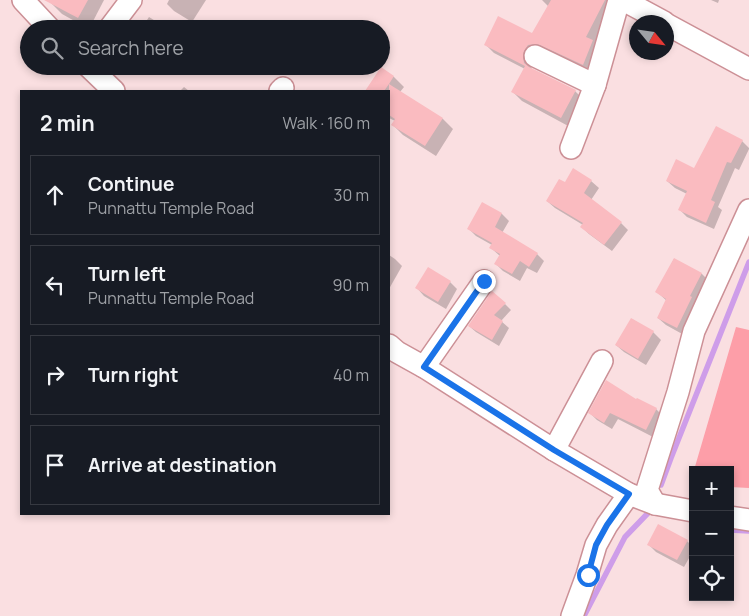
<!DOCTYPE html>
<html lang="en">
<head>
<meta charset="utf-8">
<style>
	:root { --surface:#171b24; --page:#20242c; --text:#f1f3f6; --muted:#9ea1a6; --line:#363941 }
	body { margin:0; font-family:Manrope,sans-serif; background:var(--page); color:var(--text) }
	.controls { position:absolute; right:15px; bottom:15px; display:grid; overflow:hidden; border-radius:0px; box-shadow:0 2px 8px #0003 }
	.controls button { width:45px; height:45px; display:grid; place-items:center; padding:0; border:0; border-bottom:1px solid var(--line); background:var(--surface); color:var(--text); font:25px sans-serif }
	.compass { position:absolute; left:629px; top:15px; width:45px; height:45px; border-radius:50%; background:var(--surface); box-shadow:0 2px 8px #0003; rotate:119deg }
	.stop { position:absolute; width:15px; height:15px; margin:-11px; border:4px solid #1a73e8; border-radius:50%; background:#fff }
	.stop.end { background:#1a73e8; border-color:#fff; box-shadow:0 1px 5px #0008 }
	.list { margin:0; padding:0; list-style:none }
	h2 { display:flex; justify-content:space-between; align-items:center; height:65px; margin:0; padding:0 20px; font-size:21px }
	h2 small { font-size:16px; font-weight:400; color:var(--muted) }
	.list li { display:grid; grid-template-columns:32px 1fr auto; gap:15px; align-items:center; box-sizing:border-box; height:80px; margin:0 10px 10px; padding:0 10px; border:1px solid var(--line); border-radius:0px }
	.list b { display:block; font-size:19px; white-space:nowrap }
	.list p { margin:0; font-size:16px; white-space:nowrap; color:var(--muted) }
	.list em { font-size:16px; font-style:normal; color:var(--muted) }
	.icon { flex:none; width:28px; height:28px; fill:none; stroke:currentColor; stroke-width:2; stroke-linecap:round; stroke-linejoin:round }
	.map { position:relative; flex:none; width:749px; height:616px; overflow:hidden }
	.search { position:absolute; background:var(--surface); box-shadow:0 2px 8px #0003; left:20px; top:20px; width:370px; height:55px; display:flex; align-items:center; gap:12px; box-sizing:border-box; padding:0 18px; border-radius:28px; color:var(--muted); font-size:19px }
	.panel { position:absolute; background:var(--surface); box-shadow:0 2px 8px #0003; left:20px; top:90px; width:370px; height:425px; border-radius:0px }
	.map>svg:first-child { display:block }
</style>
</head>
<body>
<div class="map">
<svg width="749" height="616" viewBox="0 0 749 616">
	<rect width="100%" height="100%" fill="#fadfe1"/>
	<polygon fill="#fd9ea8" points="736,327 749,330 749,488 730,487 730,470 694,470"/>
	<g fill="#0003">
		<polygon points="52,0 104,0 89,29 62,14 51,3"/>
		<polygon points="169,0 206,0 192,22 174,11 167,4"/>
		<polygon points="542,0 609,0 592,73 532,60 531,66 532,70 575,91 584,100 570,127 522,101 513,92 525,69 494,53 485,44 532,34 549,7"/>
		<polygon points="711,0 719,0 718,3"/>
		<polygon points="149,17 165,27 166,29 141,29"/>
		<polygon points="382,69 394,77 404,87 400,92 443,119 453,129 436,156 403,135 393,125 395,121 389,118 389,91 371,91 368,89"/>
		<polygon points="184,87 189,91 180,91"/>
		<polygon points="742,141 749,148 749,149 739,170 735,168 718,207 722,210 714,229 687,217 680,210 687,194 675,188 667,181 694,169"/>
		<polygon points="591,181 599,188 591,200 621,223 628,230 612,251 589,234 582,227 583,225 555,208 547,201"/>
		<polygon points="483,204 502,214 509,221 502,233 537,254 544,261 537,273 527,268 520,281 503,271 496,264 500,256 491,248 492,245 476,236 469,229"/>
		<polygon points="389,255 395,259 402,266 389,289"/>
		<polygon points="674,259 702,274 709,281 684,335 666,325 658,318 667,301 657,292"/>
		<polygon points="450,282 457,289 446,309 424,296 417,288"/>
		<polygon points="505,304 511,310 501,321 509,328 499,346 476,332 469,326"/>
		<polygon points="632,319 653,332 661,340 646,365 624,352 616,345"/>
		<polygon points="637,401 656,409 663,416 653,437 618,419 612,429 597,420 590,413"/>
		<polygon points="687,541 693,547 693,551 684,567 656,552 649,545"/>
	</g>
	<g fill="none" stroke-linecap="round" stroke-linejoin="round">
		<g stroke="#ce9de9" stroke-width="5.5">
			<polyline points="661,485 671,458 749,262"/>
			<polyline points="730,530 749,531"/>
			<polyline points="584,616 625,537 650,511 654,512"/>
		</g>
	</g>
	<g fill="#fabbc0">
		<polygon points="44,0 88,0 78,18"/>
		<polygon points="551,0 605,0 586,37 593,40 583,65 540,45 535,44 528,45 524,51 523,56 524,63 529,67 576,90 561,118 511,92 525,66 484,45 498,16 532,33"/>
		<polygon points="381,67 394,76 389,84 443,118 425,146 391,125 395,119 389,115 389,84 384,91 365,91"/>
		<polygon points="716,126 743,140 731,163 727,162 711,200 715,202 706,223 678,210 687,191 666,181 676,159 694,168"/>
		<polygon points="573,168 592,180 584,193 622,222 604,245 580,227 583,223 546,201 559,179 565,182"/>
		<polygon points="482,202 502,213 495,227 538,253 529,267 520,261 512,274 494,264 500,254 489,248 492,243 467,229"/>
		<polygon points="674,258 702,273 690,296 692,297 677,328 657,318 666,299 655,292"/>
		<polygon points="428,267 451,281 438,302 415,288"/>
		<polygon points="492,291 506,303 494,315 503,321 492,340 468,326"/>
		<polygon points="631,318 654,331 638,359 615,345"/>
		<polygon points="606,380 636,399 637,398 657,408 646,430 610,413 604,423 588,413"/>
		<polygon points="658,524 688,540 677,560 647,545"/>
	</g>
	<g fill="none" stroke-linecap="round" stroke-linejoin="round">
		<defs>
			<g id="minor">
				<polyline points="23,0 50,29"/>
				<polyline points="623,0 664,22"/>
				<polyline points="666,24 749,69"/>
				<polyline points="109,29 131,0"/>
				<polyline points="535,56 595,85"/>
				<polyline points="88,66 114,91"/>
				<polyline points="280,91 283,88"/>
				<polyline points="571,148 595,85 619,0"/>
				<polyline points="389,345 397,352 424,367 554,450 629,494 655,504 693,511"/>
				<polyline points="424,367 484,281"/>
				<polyline points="554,450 602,361"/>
				<polyline points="655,504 647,490 678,392 694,331 749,210"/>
				<polyline points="730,517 749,520"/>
				<polyline points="572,616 587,575 596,545 607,525 629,494"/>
			</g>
		</defs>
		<use href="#minor" stroke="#cc9096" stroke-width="24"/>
		<use href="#minor" stroke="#fff" stroke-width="21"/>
	</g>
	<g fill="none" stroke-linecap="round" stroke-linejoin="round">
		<polyline stroke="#1a73e8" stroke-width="6" points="484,281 424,367 554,450 629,494 607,525 596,545 588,575"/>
	</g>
</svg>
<div class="controls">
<button>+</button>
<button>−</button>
<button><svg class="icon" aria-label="locate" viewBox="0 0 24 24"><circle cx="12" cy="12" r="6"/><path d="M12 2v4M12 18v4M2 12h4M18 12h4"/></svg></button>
</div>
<svg class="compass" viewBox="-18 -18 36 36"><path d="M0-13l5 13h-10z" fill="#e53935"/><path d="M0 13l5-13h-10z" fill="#9ea1a6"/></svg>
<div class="stop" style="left:588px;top:575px"></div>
<div class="stop end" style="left:484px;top:281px"></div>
<div class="search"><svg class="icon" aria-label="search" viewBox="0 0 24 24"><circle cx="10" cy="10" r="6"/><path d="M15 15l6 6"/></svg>Search here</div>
<section class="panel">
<h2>2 min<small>Walk · 160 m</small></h2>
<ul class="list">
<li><svg class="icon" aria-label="ahead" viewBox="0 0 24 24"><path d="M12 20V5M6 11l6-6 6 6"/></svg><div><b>Continue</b><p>Punnattu Temple Road</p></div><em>30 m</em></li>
<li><svg class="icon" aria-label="left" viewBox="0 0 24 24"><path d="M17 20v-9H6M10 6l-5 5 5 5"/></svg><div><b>Turn left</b><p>Punnattu Temple Road</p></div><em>90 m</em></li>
<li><svg class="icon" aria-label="right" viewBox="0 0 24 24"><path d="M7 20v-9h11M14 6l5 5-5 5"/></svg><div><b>Turn right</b></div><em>40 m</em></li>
<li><svg class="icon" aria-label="arrive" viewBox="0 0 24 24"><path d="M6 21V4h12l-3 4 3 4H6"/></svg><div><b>Arrive at destination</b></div></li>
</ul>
</section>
</div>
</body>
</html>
